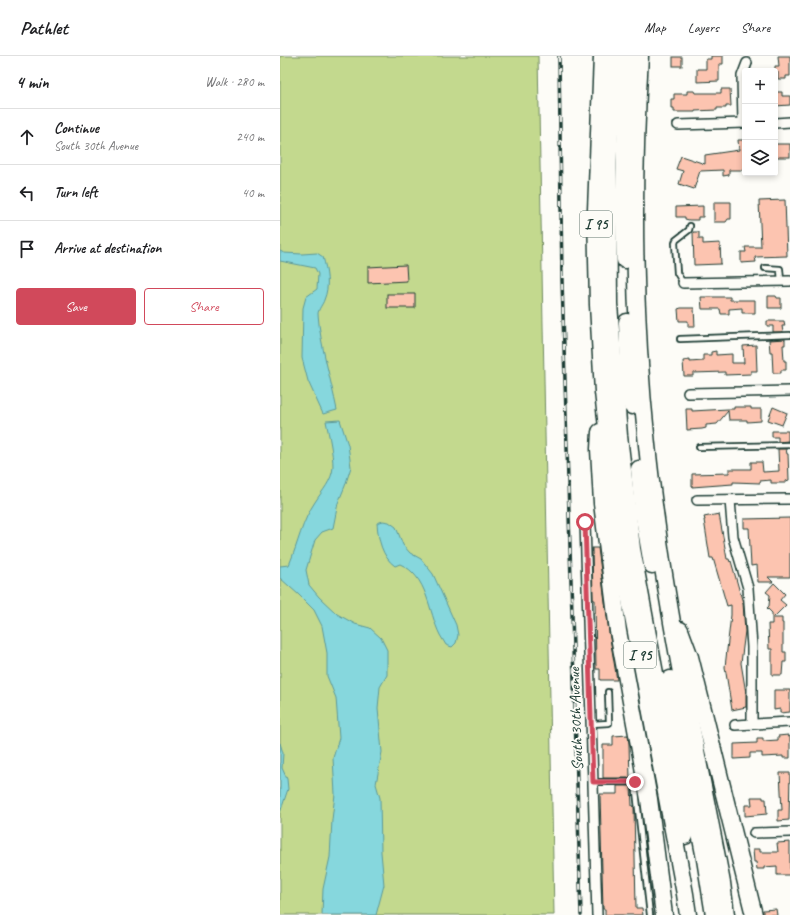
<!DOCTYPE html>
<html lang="en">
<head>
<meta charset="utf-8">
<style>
	:root { --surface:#fff; --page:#f2f2f2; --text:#202124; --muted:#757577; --line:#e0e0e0; --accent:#d1495b }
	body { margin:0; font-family:Caveat,sans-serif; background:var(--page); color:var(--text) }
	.controls { position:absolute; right:12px; top:12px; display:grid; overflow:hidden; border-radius:4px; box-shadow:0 2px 6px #0003 }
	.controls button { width:36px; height:36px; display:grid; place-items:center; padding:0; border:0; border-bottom:1px solid var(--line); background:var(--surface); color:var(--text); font:20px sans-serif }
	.stop { position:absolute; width:12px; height:12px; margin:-9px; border:3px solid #d1495b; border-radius:50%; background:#fff }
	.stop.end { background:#d1495b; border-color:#fff; box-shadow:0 1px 4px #0008 }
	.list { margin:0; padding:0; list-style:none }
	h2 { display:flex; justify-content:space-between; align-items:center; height:52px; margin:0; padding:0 16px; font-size:17px }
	h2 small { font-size:13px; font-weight:400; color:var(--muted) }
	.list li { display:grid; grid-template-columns:26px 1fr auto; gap:12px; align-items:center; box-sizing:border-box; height:56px; padding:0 16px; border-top:1px solid var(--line) }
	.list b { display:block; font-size:15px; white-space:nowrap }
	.list p { margin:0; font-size:13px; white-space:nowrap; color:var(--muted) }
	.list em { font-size:13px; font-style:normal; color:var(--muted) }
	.actions { display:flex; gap:8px; padding:12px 16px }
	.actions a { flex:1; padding:9px 0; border:1px solid var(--accent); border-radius:4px; text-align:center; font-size:14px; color:var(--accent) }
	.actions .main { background:var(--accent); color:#fff }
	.icon { flex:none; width:22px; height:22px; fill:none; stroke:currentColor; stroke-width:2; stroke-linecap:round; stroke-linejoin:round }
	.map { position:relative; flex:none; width:510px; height:859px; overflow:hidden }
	header { display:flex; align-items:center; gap:24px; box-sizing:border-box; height:56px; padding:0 20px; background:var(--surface); border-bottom:1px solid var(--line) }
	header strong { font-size:19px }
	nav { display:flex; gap:22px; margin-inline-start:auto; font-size:14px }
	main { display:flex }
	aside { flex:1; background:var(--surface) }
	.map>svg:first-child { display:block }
</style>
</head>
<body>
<header>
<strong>Pathlet</strong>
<nav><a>Map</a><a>Layers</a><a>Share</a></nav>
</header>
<main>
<aside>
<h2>4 min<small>Walk · 280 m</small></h2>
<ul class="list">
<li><svg class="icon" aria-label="ahead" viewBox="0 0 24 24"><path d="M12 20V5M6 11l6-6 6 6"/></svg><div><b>Continue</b><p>South 30th Avenue</p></div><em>240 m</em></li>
<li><svg class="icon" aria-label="left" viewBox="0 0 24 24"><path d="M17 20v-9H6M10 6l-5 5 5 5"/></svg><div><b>Turn left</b></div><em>40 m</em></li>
<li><svg class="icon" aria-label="arrive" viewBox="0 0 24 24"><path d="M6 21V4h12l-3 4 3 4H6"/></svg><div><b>Arrive at destination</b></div></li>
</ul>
<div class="actions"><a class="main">Save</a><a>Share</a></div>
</aside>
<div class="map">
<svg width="510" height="859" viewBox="0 0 510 859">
	<rect width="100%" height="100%" fill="#fdfcf7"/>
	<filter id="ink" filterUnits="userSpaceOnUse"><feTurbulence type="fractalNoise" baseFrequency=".025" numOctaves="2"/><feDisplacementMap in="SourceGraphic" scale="8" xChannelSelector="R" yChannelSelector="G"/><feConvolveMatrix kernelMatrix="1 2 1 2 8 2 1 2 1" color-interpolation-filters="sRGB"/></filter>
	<g filter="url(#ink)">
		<polygon fill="#c3d98e" stroke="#718b61" points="0,0 258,0 274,859 0,859"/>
		<g fill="#86d7dd" stroke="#5d9999">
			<path d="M0,195L4,197L22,198L37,197L43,201C47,215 50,230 44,244C43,248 38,253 38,258C40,288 51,324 57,354L43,358L28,325L22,302L23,252L26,241L37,233L38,218L35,212L0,205Z"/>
			<path d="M60,364L68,389L71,411L65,430L58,447L53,472L42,476L35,484L26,514L29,529L39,541L57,558L75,568L90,572L101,582L107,594V619L100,631L98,652L102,696L96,728L100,742L101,796L104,829L96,859H42L43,833L50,801L52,764L55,738L53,702L59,682L56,642L47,620V597L42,570L34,554L19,539L0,522V510L9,509C18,488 22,465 35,446C42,435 52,425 53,411C53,396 49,380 46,365Z"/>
			<path d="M103,465L109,466L116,471L123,489L130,497L141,503L153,518L176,569L178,579L176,587L172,591L166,589C164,586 162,582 160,579C148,555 148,520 120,508L115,510C102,501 98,483 97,467Z"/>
			<polygon points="0,687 3,697 2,712 7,723 8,733 0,757"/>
		</g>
		<g fill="#fcc4b0" stroke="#1f3d34">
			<polygon points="431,0 443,0 443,8 439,8 439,25 417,26 417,13 426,13 426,3 431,3"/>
			<polygon points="498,0 510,0 510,20 506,20 506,23 498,23 498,16 495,16 495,10 499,10"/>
			<rect x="393" y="1" width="9" height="9"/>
			<polygon points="441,33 450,33 451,50 446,50 446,52 437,52 437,54 415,55 415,56 394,56 394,52 391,52 391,43 394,43 394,38 407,38 407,35 414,35 415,37 441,37"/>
			<polygon points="495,36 502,36 502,40 510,40 510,49 495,50"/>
			<polygon points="458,84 464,84 465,114 449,114 449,119 443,120 443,114 420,115 414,133 399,128 403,115 396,113 401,100 425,108 425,99 459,94"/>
			<rect x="495" y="88" width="15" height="13"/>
			<polygon points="505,144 507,200 475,201 476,206 461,207 461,196 466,196 465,191 481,191 479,145"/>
			<polygon points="434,146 451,146 451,163 448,163 446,166 434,166"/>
			<polygon points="423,150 423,161 418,161 418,164 409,164 405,163 405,161 396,161 396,151"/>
			<polygon points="413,176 419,176 419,183 423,183 423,188 440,187 441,208 414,209"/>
			<polygon points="126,209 127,225 88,227 88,211"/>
			<rect x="107" y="238" width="28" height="14"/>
			<polygon points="488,240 496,240 497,242 501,242 501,252 488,252"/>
			<polygon points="421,241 450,241 450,244 475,244 475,257 462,257 462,252 449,253 449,258 441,258 440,253 422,253"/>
			<polygon points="401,252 414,252 415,271 408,271 408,265 399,265 398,253"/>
			<polygon points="487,265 504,265 505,270 502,270 503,276 493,276 493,270 487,270"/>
			<polygon points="505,283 505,289 503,289 504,305 506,305 506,314 501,314 501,317 493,317 492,296 490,296 489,284"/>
			<polygon points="476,289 477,315 471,315 471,318 445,319 445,316 413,317 413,320 404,320 403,305 410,304 410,306 423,305 423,299 431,299 431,296 436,295 436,299 452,298 452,307 464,307 463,290"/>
			<polygon points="454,351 471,351 471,353 481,353 481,365 467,366 467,364 449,364 448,355 437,368 426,369 426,372 422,373 407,374 406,353 412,353 412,355 448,353 454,353"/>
			<polygon points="493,351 507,357 502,369 488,364"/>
			<polygon points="492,375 508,375 508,385 498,386 498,381 492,381"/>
			<polygon points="498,393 506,393 507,398 508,398 509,424 506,425 506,427 491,427 491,424 480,425 480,427 453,426 453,428 412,431 412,418 449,417 449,413 471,413 471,406 482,406 483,416 499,415"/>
			<polygon points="439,458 447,503 449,503 450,506 451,505 463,547 465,575 461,607 466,637 466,651 452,654 445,611 451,559 451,549 447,550 433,502 430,502 424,464 425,464 424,461"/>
			<polygon points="510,462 510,521 488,521 493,526 478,526 477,509 471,510 469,472 464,472 464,463"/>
			<polygon points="312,492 318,492 329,576 337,624 320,624 320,613 316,613 315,544 313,544"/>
			<polygon points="494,527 505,538 500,544 506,549 493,562 502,562 502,567 503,567 503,596 506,596 506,606 503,606 502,619 492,619 492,593 489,593 488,568 492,568 492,557 487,552 489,550 490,539 486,536"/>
			<polygon points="494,634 510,634 510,656 500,657 500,653 494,654"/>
			<polygon points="348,679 349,688 350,722 323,722 323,689 333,689 333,680"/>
			<polygon points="508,679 508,681 510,680 510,702 503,702 503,700 482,701 482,697 470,697 470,702 454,703 454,688 477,687 477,682 483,682 483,685 498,684 498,680"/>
			<polygon points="500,717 510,717 509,764 498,765 498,754 502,754"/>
			<polygon points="337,730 351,730 352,750 354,750 356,852 362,852 363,859 325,859 325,853 323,853 320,738 337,738"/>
			<polygon points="471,741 483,741 483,743 486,743 487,758 465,760 465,749 472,749"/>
			<polygon points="510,786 510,819 497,819 497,810 484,811 484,813 477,813 476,806 474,806 473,793 480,793 480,796 498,796 497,787"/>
			<polygon points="496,853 497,859 483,859 483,854"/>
		</g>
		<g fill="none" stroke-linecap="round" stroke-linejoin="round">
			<defs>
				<g id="lane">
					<polyline points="485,212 500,213 501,225"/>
					<polyline points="403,227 397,217 395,187 396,184 409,174 410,170"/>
					<polyline points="400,283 510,279"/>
					<polyline points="419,391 510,389"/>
					<polyline points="311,668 329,667 328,636"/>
					<polyline points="313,726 355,726 370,859"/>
				</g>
				<g id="street">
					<polyline points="463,67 462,20 467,7"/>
					<polyline points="495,67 510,66"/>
					<polyline points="398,69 465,67"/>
					<polyline points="403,227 510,225"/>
					<polyline points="408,337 510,335"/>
					<polyline points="417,444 510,443"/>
					<polyline points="450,444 453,481 468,532 472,591 472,668"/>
					<polyline points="305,466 317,859"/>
					<polyline points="455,669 510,666"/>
					<polyline points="474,777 510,776"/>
				</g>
				<g id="highway">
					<polyline points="322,0 316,154 318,249 323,336 336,451 347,528 405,838 408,859"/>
					<polyline points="334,0 328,114 329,248 339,380 352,493 405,780"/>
					<path d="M360,0C352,130 353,260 367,389C382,537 414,682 442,827L446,859"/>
					<path d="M345,204C342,136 345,68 349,0"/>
					<polyline points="347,266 349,315 352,350"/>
					<polyline points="320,376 319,393 322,447 338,575 369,743 384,859"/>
					<polyline points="359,413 363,456 372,509"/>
					<polyline points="400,574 410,601 474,859"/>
					<polyline points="390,623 425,803 434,859"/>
				</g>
			</defs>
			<use href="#lane" stroke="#1f3d34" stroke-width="8"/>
			<use href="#street" stroke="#1f3d34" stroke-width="12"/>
			<use href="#highway" stroke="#1f3d34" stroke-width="19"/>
			<use href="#lane" stroke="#fdfcf7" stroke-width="4.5"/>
			<use href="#street" stroke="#fdfcf7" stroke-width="9"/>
			<use href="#highway" stroke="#fdfcf7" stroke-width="16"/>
			<defs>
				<polyline id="rail" points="279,0 282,224 301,859"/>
			</defs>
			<use href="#rail" stroke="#1f3d34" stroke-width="3.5"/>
			<use href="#rail" stroke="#fdfcf7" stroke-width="2" stroke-dasharray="6" stroke-linecap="butt"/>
		</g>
	</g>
	<g fill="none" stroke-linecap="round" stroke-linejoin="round" filter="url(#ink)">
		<polyline stroke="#d1495b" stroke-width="5" points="305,466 313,726 355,726"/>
	</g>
	<g text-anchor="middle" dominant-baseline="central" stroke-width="3.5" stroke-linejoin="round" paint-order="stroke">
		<g fill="#fdfcf7" stroke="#62766e" stroke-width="1">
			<rect x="300" y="155" width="32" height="26" rx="3"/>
			<rect x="344" y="586" width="32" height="26" rx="3"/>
		</g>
		<g font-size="15" font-weight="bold" fill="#1f3d34">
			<text x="316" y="168">I 95</text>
			<text x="360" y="599">I 95</text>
		</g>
		<g font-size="16" fill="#1f3d34" stroke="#fdfcf7">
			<text transform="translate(296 663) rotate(-92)">South 30th Avenue</text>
		</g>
	</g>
</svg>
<div class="controls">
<button>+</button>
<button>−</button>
<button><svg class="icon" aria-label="layers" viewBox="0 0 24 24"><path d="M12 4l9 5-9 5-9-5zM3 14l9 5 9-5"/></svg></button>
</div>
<div class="stop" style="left:305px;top:466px"></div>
<div class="stop end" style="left:355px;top:726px"></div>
</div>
</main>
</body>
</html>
